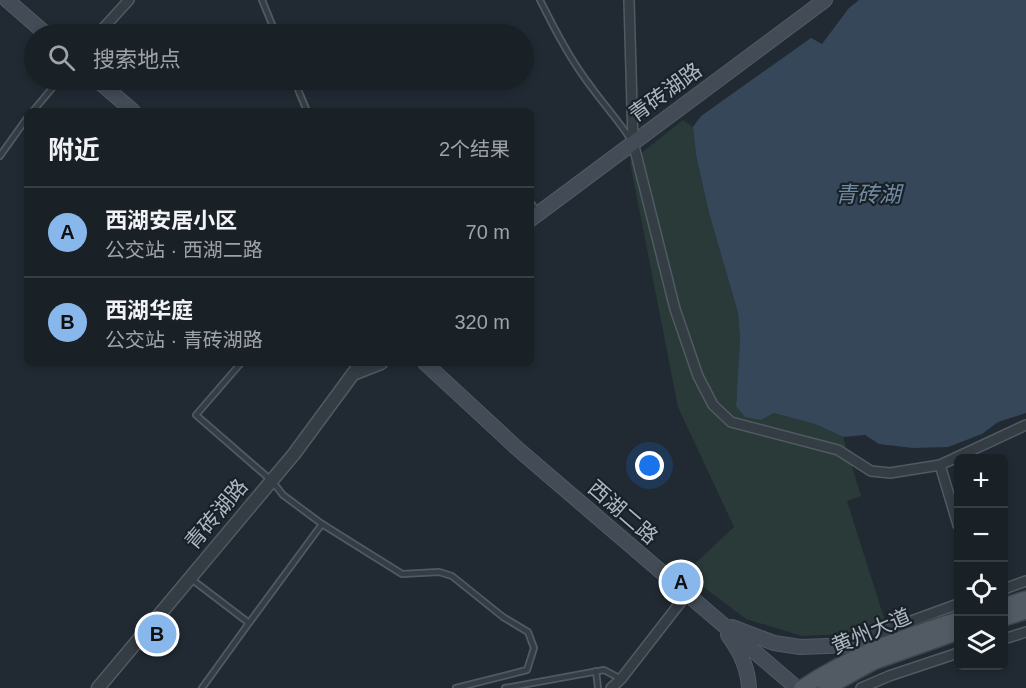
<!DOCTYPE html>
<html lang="zh">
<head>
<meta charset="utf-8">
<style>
	:root { --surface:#192026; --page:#22282e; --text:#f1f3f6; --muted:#9fa3a7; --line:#373e43; --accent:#88b7ec }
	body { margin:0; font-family:Helvetica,"Noto Sans SC",sans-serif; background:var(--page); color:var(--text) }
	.controls { position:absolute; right:18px; bottom:18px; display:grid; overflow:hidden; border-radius:9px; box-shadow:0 3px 9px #0003 }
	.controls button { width:54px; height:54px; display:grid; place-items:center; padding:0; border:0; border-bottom:2px solid var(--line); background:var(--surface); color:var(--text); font:30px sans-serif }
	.you { position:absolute; left:650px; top:466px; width:21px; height:21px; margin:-15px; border:4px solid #fff; border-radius:50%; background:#1a73e8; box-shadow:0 0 0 9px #1a73e833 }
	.badge { display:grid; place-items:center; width:39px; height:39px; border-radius:50%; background:var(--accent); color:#111; font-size:20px; font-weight:700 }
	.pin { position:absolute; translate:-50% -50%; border:3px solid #fff; box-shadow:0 2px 6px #0006 }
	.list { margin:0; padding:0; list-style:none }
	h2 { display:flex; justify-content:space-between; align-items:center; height:78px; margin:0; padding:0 24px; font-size:26px }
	h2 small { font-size:20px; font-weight:400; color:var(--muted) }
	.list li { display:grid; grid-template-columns:39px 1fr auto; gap:18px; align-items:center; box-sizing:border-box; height:90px; padding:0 24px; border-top:2px solid var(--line) }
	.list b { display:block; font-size:22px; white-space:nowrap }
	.list p { margin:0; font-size:20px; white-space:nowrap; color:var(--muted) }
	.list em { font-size:20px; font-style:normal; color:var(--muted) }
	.icon { flex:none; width:33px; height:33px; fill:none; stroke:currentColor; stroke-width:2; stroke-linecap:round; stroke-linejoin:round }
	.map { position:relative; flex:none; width:1026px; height:688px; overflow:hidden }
	.search { position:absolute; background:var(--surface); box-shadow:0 3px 9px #0003; left:24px; top:24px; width:510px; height:66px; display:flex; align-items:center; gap:15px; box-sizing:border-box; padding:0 21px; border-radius:33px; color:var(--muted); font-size:22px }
	.panel { position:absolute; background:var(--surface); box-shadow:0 3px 9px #0003; left:24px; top:108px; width:510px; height:258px; border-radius:9px }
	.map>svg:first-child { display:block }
</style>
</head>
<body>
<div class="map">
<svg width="1026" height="688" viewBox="0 0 1026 688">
	<rect width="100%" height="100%" fill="#212a33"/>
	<polygon fill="#293a39" points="683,120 693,127 696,155 709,213 738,313 740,340 736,406 761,420 774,413 815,424 843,437 861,496 847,501 885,621 843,634 802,636 746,619 685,573 734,527 678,407 630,162"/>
	<polygon fill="#364759" points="859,0 1026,0 1026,413 998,422 982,434 948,447 913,448 879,444 865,435 843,437 815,424 774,413 761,420 745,417 736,406 740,340 738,313 709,213 696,155 693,127 701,116 811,38 822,44 849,8"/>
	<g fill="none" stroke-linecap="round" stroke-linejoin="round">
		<defs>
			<g id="service">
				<polyline points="262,0 276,34"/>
				<path d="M540,0C555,30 571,61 592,88C605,106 619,121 631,140"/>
				<polyline points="294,80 307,111"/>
				<polyline points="33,111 59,80"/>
				<polyline points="0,156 27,118"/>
				<polyline points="531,203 538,213"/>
				<polyline points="241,363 196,415 272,481 283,495 322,524 402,574 439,572 452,576 503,617 528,632 534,648 527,670 456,688"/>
				<polyline points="190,578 249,623 202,688"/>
				<polyline points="249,623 322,524"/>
				<polyline points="596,671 598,688"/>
				<polyline points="505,688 604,670 621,679"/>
			</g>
			<g id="minor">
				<polyline points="629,0 633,142 675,309 698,376 713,405 731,422 838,450 871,471 890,473 940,465"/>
				<polyline points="98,34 129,0"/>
				<polyline points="958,525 940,465 1026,425"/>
				<polyline points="1004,589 1026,581"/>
				<polyline points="1004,639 1026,632"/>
				<polyline points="854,642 958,604"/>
				<polyline points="611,688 621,679 687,594"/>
				<polyline points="861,688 889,676 958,653"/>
			</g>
			<g id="tertiary">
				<polyline points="353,374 381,363"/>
				<polyline points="98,688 294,454 361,363"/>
			</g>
			<g id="secondary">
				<polyline points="7,0 46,34"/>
				<polyline points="97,80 133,111"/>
				<polyline points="531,219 825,0"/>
				<polyline points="425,363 519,450 797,688"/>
				<polyline points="732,627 774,643 800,647 883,644"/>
				<path d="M728,635C740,652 748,667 749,688"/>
			</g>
			<g id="primary">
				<polyline points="1004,606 1026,599"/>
				<polyline points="1004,618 1026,611"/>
				<path d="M802,688C851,655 903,637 958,620"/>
				<polyline points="826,688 873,662 958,632"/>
			</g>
		</defs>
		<use href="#service" stroke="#515a62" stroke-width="8"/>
		<use href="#minor" stroke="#515a62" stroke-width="12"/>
		<use href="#tertiary" stroke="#515a62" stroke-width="15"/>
		<use href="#secondary" stroke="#515a62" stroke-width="16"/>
		<use href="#primary" stroke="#3d454d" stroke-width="18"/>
		<use href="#service" stroke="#343c44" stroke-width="4.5"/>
		<use href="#minor" stroke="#343c44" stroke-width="9"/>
		<use href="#tertiary" stroke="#343c44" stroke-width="12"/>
		<use href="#secondary" stroke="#424b56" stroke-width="14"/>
		<use href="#primary" stroke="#525b64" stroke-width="15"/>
	</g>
	<g text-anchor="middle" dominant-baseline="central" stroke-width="4.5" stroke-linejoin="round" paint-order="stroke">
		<g font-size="21" fill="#aeb7c1" stroke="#192128">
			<text transform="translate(665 92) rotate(-36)">青砖湖路</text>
			<text transform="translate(623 512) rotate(41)">西湖二路</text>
			<text transform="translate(216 514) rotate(-50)">青砖湖路</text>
			<text transform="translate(871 631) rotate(-23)">黄州大道</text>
		</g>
		<g font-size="22" font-style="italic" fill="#718aa2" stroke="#192128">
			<text x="868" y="194">青砖湖</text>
		</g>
	</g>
</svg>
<div class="controls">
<button>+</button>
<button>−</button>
<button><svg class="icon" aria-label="locate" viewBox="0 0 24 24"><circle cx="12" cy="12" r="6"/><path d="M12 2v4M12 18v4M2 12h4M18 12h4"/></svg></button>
<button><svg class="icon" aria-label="layers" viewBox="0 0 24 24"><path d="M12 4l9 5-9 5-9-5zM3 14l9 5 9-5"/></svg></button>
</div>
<div class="you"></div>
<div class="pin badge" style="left:681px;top:582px">A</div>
<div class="pin badge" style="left:157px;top:634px">B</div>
<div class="search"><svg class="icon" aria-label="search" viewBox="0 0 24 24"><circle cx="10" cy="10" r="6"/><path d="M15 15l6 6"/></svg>搜索地点</div>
<section class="panel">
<h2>附近<small>2个结果</small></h2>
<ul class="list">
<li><span class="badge">A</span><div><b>西湖安居小区</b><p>公交站 · 西湖二路</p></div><em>70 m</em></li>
<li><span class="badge">B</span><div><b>西湖华庭</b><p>公交站 · 青砖湖路</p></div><em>320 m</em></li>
</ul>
</section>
</div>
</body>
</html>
